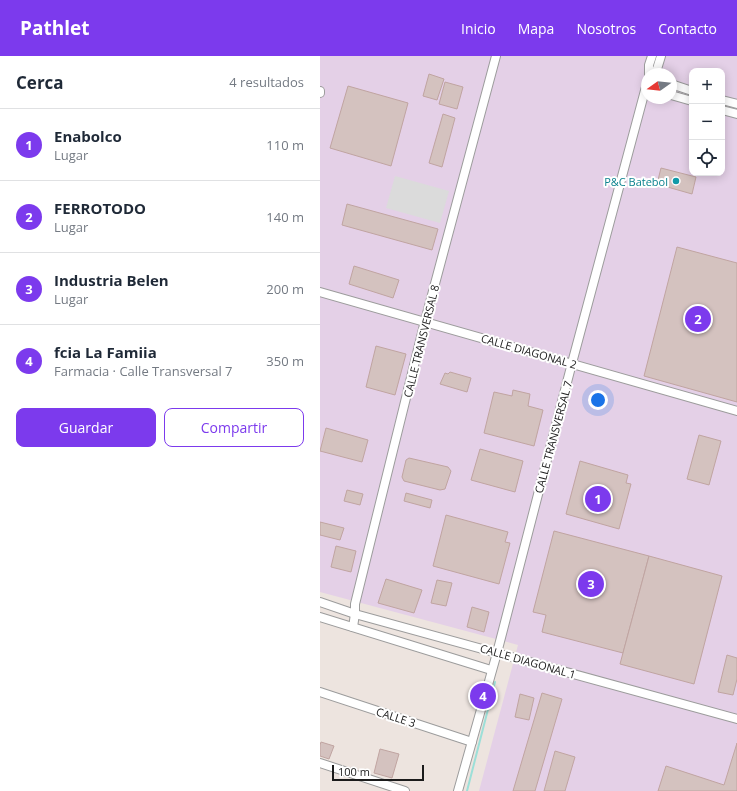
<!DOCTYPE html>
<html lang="es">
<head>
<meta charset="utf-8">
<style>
	:root { --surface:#fff; --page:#f2f2f3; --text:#1f2937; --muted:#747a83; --line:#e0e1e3; --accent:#7c3aed }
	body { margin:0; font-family:"Open Sans",sans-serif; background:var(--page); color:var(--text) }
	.controls { position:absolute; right:12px; top:12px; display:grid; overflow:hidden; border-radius:8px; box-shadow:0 2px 10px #0003 }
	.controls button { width:36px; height:36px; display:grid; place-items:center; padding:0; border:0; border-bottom:1px solid var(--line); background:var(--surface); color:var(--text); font:20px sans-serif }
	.compass { position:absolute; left:321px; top:12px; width:36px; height:36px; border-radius:50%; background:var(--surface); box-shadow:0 2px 10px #0003; rotate:255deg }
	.scale { position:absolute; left:12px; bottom:10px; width:92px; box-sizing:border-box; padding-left:4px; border:2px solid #1b1b1b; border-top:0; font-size:11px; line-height:14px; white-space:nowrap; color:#1b1b1b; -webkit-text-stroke:3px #fff; paint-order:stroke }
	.you { position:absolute; left:278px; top:344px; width:14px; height:14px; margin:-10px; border:3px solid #fff; border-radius:50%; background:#1a73e8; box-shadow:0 0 0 6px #1a73e833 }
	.badge { display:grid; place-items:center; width:26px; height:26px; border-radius:50%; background:var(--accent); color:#fff; font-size:13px; font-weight:700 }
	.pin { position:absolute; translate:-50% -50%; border:2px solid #fff; box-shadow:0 1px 4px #0006 }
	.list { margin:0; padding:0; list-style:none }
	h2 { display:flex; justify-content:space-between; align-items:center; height:52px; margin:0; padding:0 16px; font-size:17px }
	h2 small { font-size:13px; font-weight:400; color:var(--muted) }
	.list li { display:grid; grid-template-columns:26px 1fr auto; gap:12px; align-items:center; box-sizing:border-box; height:72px; padding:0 16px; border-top:1px solid var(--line) }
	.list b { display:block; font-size:15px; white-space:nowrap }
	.list p { margin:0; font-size:13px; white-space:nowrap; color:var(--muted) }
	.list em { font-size:13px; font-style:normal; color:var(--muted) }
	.actions { display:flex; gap:8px; padding:12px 16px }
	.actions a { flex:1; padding:9px 0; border:1px solid var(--accent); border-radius:8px; text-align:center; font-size:14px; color:var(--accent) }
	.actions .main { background:var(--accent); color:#fff }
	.icon { flex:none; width:22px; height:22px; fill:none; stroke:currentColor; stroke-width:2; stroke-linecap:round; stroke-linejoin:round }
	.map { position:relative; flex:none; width:417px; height:735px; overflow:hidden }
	header { display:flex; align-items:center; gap:24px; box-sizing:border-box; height:56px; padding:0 20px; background:var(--accent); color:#fff }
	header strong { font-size:19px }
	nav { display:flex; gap:22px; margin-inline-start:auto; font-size:14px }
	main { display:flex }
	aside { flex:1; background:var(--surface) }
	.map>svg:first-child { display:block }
</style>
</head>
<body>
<header>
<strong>Pathlet</strong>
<nav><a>Inicio</a><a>Mapa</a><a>Nosotros</a><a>Contacto</a></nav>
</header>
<main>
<aside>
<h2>Cerca<small>4 resultados</small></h2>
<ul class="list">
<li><span class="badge">1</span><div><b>Enabolco</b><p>Lugar</p></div><em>110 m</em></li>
<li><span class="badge">2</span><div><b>FERROTODO</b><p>Lugar</p></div><em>140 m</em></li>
<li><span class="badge">3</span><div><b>Industria Belen</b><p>Lugar</p></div><em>200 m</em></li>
<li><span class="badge">4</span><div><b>fcia La Famiia</b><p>Farmacia · Calle Transversal 7</p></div><em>350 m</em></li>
</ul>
<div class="actions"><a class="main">Guardar</a><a>Compartir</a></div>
</aside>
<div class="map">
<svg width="417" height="735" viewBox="0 0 417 735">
	<rect width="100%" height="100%" fill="#ede4df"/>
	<path fill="#e4d0e7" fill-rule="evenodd" d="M0,0H417V735H159L198,589L0,536ZM372,15H402V117H372ZM327,18H351V42H327Z"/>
	<polygon fill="#dbdbdb" points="75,120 129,135 120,167 66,152"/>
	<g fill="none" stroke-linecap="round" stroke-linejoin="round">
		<polyline stroke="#9cdfd8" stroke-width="2" points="147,735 175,626"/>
	</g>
	<g fill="#d4c2bf" stroke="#c0a4a1">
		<polygon points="109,18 124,23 117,44 103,40"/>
		<polygon points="125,26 143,31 137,53 119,48"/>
		<polygon points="28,30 88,47 71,110 10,92"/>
		<polygon points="123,58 135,62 122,111 109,107"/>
		<polygon points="341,112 376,121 372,138 337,128"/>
		<polygon points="27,148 118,173 112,194 22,169"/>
		<polygon points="357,191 417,207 417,346 324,320"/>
		<polygon points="34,210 79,224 73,242 29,228"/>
		<polygon points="56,290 86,298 75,339 46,331"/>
		<polygon points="130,316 151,322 147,336 120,328 125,317 128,318"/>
		<polygon points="193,334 210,338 208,350 223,354 214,390 164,377 174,336 192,340"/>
		<polygon points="6,372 48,384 42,406 0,395"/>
		<polygon points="379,379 401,385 389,429 367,423"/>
		<polygon points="160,393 203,405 195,436 151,424"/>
		<polygon points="89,402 128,411 131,415 125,433 120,434 84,425 82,421 86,404"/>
		<polygon points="260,405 308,419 306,427 311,428 299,473 246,458"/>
		<polygon points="27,434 43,438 40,449 24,445"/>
		<polygon points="86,437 112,444 110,452 84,445"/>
		<polygon points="126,459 188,476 185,486 190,487 179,528 113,510"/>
		<polygon points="0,466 24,472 20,484 0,479"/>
		<polygon points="234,475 329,500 303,597 222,576 226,559 213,556"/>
		<polygon points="16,490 36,495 31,516 11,511"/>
		<polygon points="329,500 402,520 374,628 300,608"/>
		<polygon points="66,523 102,534 94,557 58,547"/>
		<polygon points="117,524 132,527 126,550 111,547"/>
		<polygon points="152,551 169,556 164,576 147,571"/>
		<polygon points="407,599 417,602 417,623 413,639 398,636"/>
		<polygon points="222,637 242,643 215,735 193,735"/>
		<polygon points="200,638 214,642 209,664 195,661"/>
		<polygon points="1,686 14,690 9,703 0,700 0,689"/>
		<polygon points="417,687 417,735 338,735 346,710 404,729"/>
		<polygon points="60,693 79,698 72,722 54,717"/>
		<polygon points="235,695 255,701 245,735 224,735"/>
	</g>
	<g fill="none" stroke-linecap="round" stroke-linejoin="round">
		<defs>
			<g id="minor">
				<polyline points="329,18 329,9 332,0"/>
				<polyline points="332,18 337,13 341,0"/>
				<polyline points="351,28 372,35"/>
				<polyline points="0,37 0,35"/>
				<polyline points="351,39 372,45"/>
				<polyline points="402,44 417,48"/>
				<polyline points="402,54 417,58"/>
				<polyline points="0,236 417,355"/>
				<polyline points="0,546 35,558 417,663"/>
				<polyline points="0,561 171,614"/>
				<polyline points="33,571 35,558 35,548 105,265 176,0"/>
				<polyline points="0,636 152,686"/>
				<polyline points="0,707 85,735"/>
				<polyline points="138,735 177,597 252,307 327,27"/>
			</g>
		</defs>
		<use href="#minor" stroke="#9c9c9c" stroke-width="10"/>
		<use href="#minor" stroke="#fff" stroke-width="8"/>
	</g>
	<circle fill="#0f9aa8" stroke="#fff" stroke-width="1.5" cx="356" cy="125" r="4"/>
	<g text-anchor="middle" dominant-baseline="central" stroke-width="4" stroke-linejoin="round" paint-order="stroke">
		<g font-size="11" fill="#0d838f" stroke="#fff" text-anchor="end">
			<text x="348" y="125">P&amp;C Batebol</text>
		</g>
		<g font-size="11" fill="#1b1b1b" stroke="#fff">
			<text transform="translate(101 285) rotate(-76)">CALLE TRANSVERSAL 8</text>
			<text transform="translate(209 295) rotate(16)">CALLE DIAGONAL 2</text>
			<text transform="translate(233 381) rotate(-75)">CALLE TRANSVERSAL 7</text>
			<text transform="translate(208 605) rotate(16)">CALLE DIAGONAL 1</text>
			<text transform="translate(76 661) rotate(18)">CALLE 3</text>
		</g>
	</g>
</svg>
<div class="controls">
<button>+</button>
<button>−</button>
<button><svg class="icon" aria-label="locate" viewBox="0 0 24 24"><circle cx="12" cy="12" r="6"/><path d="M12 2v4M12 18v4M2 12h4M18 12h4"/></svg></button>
</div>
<svg class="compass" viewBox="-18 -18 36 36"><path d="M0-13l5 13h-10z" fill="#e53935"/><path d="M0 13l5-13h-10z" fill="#747a83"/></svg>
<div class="scale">100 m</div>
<div class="you"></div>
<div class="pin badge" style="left:278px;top:443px">1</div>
<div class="pin badge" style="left:378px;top:263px">2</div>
<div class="pin badge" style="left:271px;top:528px">3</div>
<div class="pin badge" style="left:163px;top:640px">4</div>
</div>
</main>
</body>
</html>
